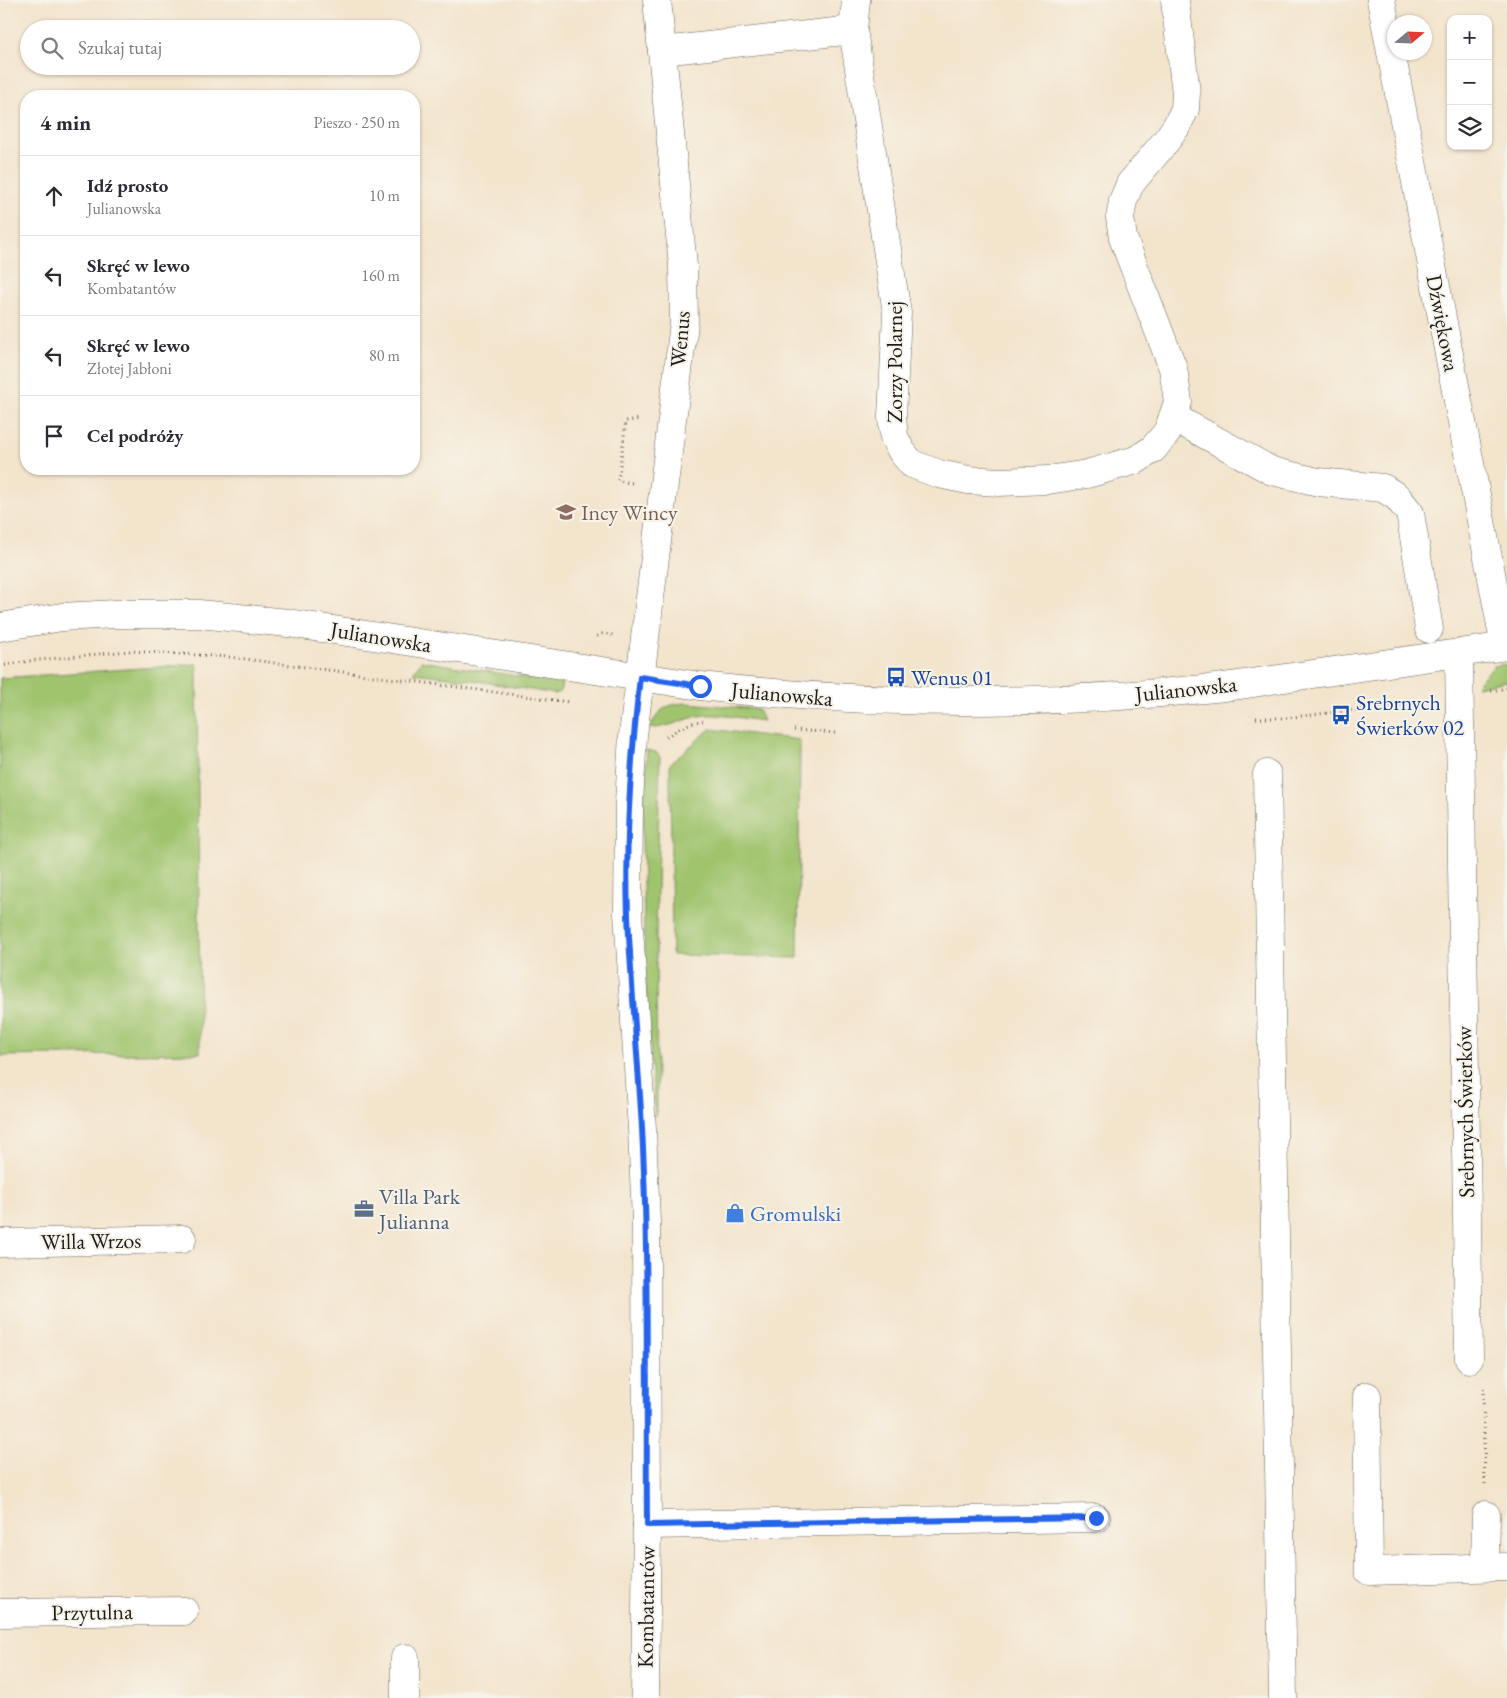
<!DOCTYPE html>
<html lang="pl">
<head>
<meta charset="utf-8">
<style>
	:root { --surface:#fff; --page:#f2f2f3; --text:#2b2b33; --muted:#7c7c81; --line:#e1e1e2 }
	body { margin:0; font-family:"EB Garamond",serif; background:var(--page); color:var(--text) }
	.controls { position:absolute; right:15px; top:15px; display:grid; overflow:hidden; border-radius:10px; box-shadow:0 1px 4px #0004 }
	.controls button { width:45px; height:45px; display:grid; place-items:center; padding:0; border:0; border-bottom:1px solid var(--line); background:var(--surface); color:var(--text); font:25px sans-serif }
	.compass { position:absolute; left:1387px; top:15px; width:45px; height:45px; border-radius:50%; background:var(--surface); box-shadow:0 1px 4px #0004; rotate:71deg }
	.stop { position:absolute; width:15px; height:15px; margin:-11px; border:4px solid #2563eb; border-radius:50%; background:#fff }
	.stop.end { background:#2563eb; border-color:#fff; box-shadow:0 1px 5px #0008 }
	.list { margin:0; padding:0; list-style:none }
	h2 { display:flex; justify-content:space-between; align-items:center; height:65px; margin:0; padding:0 20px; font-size:21px }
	h2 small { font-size:16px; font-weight:400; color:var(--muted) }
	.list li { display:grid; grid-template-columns:32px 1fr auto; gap:15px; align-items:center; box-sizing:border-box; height:80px; padding:0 20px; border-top:1px solid var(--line) }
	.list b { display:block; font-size:19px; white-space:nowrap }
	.list p { margin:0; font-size:16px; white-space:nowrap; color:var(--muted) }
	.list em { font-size:16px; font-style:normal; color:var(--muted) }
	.icon { flex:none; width:28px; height:28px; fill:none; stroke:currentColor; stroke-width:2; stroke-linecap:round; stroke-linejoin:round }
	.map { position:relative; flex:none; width:1507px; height:1698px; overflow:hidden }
	.search { position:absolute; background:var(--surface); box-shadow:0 1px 4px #0004; left:20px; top:20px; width:400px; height:55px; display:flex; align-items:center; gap:12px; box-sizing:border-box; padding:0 18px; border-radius:28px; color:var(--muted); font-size:19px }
	.panel { position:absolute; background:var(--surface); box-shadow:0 1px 4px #0004; left:20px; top:90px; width:400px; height:385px; border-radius:20px }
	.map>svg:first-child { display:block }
</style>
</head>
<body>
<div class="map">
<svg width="1507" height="1698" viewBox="0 0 1507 1698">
	<rect width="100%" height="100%" fill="#f7f3e8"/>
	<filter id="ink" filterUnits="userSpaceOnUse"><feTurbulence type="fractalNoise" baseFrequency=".02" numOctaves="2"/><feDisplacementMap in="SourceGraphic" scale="10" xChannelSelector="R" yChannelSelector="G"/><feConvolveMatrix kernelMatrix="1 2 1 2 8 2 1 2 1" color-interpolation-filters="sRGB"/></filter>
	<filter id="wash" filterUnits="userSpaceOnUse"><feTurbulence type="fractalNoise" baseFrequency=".0096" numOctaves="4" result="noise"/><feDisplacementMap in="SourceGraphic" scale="20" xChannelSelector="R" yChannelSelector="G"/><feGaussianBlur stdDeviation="1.12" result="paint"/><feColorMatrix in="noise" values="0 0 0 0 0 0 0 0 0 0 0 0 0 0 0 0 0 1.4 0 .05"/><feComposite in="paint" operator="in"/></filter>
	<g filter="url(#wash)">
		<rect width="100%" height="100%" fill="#f3e4cc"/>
		<g fill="#a0c46e" stroke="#5e7045">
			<polygon points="421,661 562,683 560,692 555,694 465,679 413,673"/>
			<polygon points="197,664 200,1053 0,1056 0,678"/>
			<polygon points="1507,664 1507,681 1477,687 1477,683 1494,666"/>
			<path d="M686,703L758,709L763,721C745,719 724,714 705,715C686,717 669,729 649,728C661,709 663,705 686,703Z"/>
			<polygon points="710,729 800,740 798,958 672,955 670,764"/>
			<polygon points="647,750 656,752 660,757 656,937 657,1112 655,1116 645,972 642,839"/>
		</g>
	</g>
	<g filter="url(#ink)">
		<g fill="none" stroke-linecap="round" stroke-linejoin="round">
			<defs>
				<g id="minor">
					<polyline points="856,0 853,30 897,313 892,417 894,437 902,452 912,464 939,474 968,480 999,482 1048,480 1087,474 1136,460 1153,449 1168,431 1178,402 1173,368 1123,238 1120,218 1123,201 1130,184 1166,141 1176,127 1185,109 1186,93 1175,0"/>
					<polyline points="1381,0 1505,646"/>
					<polyline points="662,51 853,30"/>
					<polyline points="1173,417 1272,471 1318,482 1383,488 1397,497 1410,513 1429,629"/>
					<path d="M0,627L62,617L115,614H199L288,623L700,686C868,705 1036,706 1204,689C1231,687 1258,682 1285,678C1359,668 1433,656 1507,646"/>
					<polyline points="1459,653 1469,1359"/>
					<polyline points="1267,774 1283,1698"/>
					<polyline points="0,1243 182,1239"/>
					<polyline points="1367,1396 1369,1571 1507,1567"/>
					<polyline points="647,1525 1096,1518"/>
					<polyline points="1485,1567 1486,1515"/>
					<polyline points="0,1613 184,1611"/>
					<polyline points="405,1658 405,1698"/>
					<polyline points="645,1698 647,1525 646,1221 642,1129 628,913 629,803 633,735 684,323 683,266 657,0"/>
				</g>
			</defs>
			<use href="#minor" stroke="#67625a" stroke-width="29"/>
			<g stroke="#67625a" stroke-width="3" stroke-dasharray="1 4" stroke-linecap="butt">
				<polyline points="632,483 618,481 626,421 641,419"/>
				<polyline points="597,636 602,634 613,635"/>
				<polyline points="0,666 29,661 129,651 230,657 569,702"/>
				<polyline points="1491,691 1507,688"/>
				<polyline points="1256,718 1286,718 1428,701"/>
				<polyline points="794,730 835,733"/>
				<path d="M666,737C678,729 689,722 703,721"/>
				<polyline points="1483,1388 1485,1485"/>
			</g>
			<use href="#minor" stroke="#fff" stroke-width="28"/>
		</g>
	</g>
	<g fill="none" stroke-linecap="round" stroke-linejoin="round" filter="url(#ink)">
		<path stroke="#2563eb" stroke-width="6" d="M700,686L640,677C631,756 625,836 628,915C631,986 638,1057 642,1128C649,1260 646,1393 647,1525L1096,1518"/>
	</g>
	<defs>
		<symbol id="school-bare" viewBox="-9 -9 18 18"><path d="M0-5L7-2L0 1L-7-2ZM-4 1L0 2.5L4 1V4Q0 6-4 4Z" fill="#8d6e63" stroke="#f7f3e8" stroke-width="2.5" paint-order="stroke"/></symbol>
		<symbol id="bus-bare" viewBox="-9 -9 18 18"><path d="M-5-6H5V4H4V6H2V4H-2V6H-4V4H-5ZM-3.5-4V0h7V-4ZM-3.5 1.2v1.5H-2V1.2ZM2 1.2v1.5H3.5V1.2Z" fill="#1a4fb4" stroke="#f7f3e8" stroke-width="2.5" paint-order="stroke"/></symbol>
		<symbol id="office-bare" viewBox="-9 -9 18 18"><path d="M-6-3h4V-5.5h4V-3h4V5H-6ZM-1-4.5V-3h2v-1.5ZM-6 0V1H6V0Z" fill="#5c6f8a" stroke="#f7f3e8" stroke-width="2.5" paint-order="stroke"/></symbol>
		<symbol id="shop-bare" viewBox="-9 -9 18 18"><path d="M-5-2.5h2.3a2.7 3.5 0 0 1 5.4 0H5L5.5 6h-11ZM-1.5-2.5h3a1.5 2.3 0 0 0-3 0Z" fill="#3f7fe0" stroke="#f7f3e8" stroke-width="2.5" paint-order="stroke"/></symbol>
	</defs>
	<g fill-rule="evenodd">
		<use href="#school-bare" x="552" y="498" width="28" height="28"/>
		<use href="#bus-bare" x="882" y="663" width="28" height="28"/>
		<use href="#bus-bare" x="1327" y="701" width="28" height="28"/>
		<use href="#office-bare" x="350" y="1195" width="28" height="28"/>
		<use href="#shop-bare" x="721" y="1199" width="28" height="28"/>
	</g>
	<g text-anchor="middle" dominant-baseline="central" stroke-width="4" stroke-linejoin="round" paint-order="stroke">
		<g font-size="22" fill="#1c1c1c" stroke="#f7f3e8">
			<text transform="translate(1443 323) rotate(79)">Dźwiękowa</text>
			<text transform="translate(680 339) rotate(-85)">Wenus</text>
			<text transform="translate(894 362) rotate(-90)">Zorzy Polarnej</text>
			<text transform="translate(381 637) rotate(9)">Julianowska</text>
			<text transform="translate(1186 689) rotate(-6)">Julianowska</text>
			<text transform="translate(782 694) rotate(5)">Julianowska</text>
			<text transform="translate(1465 1112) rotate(-91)">Srebrnych Świerków</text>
			<text transform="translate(91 1241) rotate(-1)">Willa Wrzos</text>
			<text transform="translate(646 1607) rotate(-89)">Kombatantów</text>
			<text transform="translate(92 1612) rotate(-1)">Przytulna</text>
		</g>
		<g font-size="22" fill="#785e54" stroke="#f7f3e8" text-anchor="start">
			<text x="581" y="512">Incy Wincy</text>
		</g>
		<g font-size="22" fill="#164399" stroke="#f7f3e8" text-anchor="start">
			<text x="911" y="677">Wenus 01</text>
			<text x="1356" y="702">Srebrnych<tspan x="1356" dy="25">Świerków 02</tspan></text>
		</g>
		<g font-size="22" fill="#4e5e75" stroke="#f7f3e8" text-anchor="start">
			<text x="379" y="1196">Villa Park<tspan x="379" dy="25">Julianna</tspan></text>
		</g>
		<g font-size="22" fill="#366cbe" stroke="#f7f3e8" text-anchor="start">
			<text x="750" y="1213">Gromulski</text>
		</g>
	</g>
</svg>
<div class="controls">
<button>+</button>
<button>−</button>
<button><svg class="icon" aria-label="layers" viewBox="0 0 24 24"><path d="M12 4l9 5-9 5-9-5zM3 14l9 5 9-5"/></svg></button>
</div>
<svg class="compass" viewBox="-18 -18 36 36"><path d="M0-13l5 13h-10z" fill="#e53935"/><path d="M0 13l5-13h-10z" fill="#7c7c81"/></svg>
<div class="stop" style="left:700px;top:686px"></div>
<div class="stop end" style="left:1096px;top:1518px"></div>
<div class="search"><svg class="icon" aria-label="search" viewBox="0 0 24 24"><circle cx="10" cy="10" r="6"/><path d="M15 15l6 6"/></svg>Szukaj tutaj</div>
<section class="panel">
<h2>4 min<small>Pieszo · 250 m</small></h2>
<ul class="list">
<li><svg class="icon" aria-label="ahead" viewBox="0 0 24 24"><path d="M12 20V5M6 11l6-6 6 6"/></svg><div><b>Idź prosto</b><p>Julianowska</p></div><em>10 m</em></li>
<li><svg class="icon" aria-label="left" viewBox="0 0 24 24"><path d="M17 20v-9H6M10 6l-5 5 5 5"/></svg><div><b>Skręć w lewo</b><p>Kombatantów</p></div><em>160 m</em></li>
<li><svg class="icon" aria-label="left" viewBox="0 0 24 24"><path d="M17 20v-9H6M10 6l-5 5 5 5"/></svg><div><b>Skręć w lewo</b><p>Złotej Jabłoni</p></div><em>80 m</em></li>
<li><svg class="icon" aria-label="arrive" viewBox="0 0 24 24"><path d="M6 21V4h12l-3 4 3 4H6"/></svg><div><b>Cel podróży</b></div></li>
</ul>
</section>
</div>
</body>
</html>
